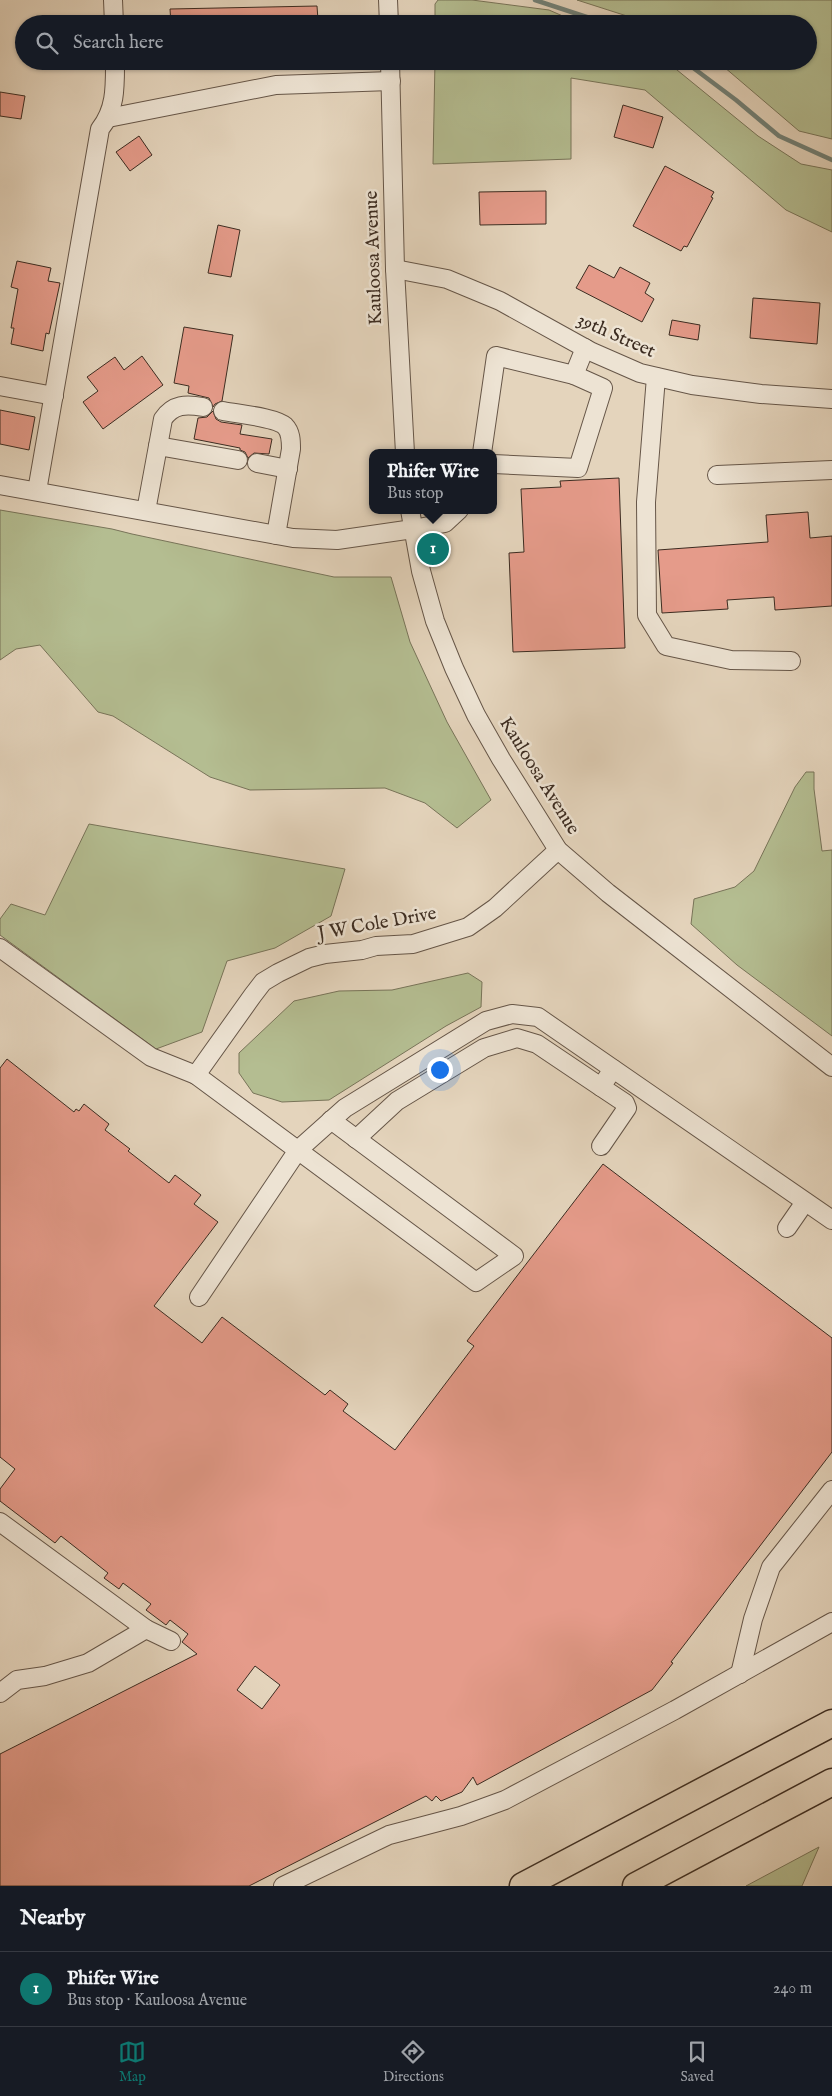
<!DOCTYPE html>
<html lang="en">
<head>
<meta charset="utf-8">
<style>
	:root { --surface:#171b24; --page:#20242c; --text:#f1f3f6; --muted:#9ea1a6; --line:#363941; --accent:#0f766e }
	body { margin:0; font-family:"IM FELL English",serif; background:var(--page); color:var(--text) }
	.you { position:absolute; left:439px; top:1069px; width:18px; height:18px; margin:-12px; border:4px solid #fff; border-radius:50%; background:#1a73e8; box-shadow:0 0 0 8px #1a73e833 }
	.badge { display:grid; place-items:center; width:32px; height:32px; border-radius:50%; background:var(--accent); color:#fff; font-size:16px; font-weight:700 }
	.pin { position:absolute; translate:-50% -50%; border:2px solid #fff; box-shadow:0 1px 5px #0006 }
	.popup { position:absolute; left:369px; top:449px; width:128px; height:65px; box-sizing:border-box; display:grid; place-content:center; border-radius:10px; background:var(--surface); filter:drop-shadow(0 1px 4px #0005); font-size:16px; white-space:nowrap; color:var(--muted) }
	.popup b { font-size:19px; color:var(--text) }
	.popup::after { content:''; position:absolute; left:50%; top:100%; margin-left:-10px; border:10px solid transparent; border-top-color:var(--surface) }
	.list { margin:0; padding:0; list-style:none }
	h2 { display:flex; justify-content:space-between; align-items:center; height:65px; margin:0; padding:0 20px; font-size:21px }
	h2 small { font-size:16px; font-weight:400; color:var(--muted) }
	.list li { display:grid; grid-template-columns:32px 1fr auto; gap:15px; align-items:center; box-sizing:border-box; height:75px; padding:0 20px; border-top:1px solid var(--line) }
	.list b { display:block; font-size:19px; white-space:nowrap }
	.list p { margin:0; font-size:16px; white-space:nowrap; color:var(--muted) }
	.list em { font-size:16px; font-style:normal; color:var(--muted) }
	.icon { flex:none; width:28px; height:28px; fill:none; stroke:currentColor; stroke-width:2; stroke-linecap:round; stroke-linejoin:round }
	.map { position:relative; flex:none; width:832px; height:1886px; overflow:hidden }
	.search { position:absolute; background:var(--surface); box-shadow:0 1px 4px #0004; left:15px; right:15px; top:15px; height:55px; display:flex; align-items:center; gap:12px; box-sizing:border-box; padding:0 18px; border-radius:28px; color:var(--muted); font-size:19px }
	.sheet { height:140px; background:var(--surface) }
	nav { display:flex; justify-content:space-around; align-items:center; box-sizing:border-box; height:70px; border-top:1px solid var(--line); background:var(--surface); font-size:14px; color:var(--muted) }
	nav a { display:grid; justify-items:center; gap:2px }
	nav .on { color:var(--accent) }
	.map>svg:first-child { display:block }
</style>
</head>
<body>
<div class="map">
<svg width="832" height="1886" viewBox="0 0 832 1886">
	<rect width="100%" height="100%" fill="#e4d4bc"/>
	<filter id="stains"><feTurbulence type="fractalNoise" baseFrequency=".004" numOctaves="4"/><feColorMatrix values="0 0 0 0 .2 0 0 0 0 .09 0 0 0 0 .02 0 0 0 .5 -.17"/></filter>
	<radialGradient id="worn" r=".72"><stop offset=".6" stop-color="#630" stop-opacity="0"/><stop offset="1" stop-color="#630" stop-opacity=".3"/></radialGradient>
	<g fill="#b4bd91" stroke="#787459">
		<polygon points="438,0 472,0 549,10 581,24 435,24 435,4"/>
		<polygon points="577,0 832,0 832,139 799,131 717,61 808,61 808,24 642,24 630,17"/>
		<polygon points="435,61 666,61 758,136 801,164 832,170 832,232 786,210 645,90 571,78 571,159 433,164"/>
		<polygon points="0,510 112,529 132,534 334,577 391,577 410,642 447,722 491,800 457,828 425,803 385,788 250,790 210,777 113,716 98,712 40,645 16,649 0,660"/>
		<polygon points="806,772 814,772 814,789 822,851 832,850 832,1036 737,965 691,924 694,899 735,887 754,871 795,787"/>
		<polygon points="89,824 345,869 331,916 275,948 227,961 202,1032 156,1049 0,935 0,919 11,904 45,915"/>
		<polygon points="468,973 482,982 481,1007 446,1026 329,1100 282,1102 253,1093 239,1073 239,1053 294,1001 339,991 392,990"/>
		<polygon points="819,1847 802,1886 746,1886"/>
	</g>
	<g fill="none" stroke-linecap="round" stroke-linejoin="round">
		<g stroke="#718077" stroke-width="4.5">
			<polyline points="535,0 608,24"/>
			<polyline points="684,61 736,100 779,136 832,160"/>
		</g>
	</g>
	<g fill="#e59b8a" stroke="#3c2c21" fill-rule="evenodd">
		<polygon points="317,6 318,20 305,21 305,24 171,24 170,9"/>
		<polygon points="0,92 25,96 21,119 0,116"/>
		<polygon points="623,105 663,117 653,148 614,137"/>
		<polygon points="139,136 152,155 130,171 116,152"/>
		<polygon points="665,166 714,192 711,197 713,198 687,247 684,246 681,251 633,226"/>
		<polygon points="546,191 546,224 480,225 479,192"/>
		<polygon points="218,225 240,230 231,277 208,273"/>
		<polygon points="17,261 51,268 48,281 60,283 49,334 46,333 43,351 11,344 14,328 11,328 18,289 11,287"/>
		<polygon points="589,265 614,278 620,267 650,283 645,293 654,299 642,322 576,288"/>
		<polygon points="753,298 820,303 817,344 750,338"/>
		<polygon points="672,320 700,325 698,340 669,335"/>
		<polygon points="184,327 233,335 222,401 215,404 213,407 209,398 188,393 189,386 174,383"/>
		<polygon points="142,356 163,385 103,429 83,402 98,391 87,377 115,357 124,370"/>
		<polygon points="0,410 35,417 29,450 0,444"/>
		<polygon points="213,411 216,419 221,422 242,425 240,434 272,439 269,454 254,453 248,458 245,452 240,450 240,448 194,439 198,418 207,417"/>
		<polygon points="619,478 625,648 513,652 509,553 524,552 521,489 561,487 560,481"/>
		<polygon points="808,512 810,538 832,536 832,606 775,610 774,597 727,600 728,609 662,613 658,550 768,542 766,515"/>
		<path d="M7,1059L74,1112L76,1109L79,1111L84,1104L109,1124L105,1130L130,1149L128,1151L169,1183L175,1175L201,1195L194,1204L218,1222L154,1306L202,1343L222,1317L325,1395L330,1390L348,1404L343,1411L395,1450L474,1346L467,1341L603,1164L832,1338V1452L671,1662L673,1663L652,1690L477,1785L473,1777L462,1792L441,1801L436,1796L432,1801L426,1796L249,1886H0V1754L197,1654L182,1642L188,1634L170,1620L166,1625L146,1610L151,1604L123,1583L119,1589L104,1578L108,1573L61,1536L55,1543L0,1501V1489L15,1469L0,1457V1068ZM255,1666L280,1685L262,1709L237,1690Z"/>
	</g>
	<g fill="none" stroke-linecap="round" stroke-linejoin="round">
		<defs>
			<g id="minor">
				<polyline points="113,0 114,24"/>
				<polyline points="388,0 389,24"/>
				<polyline points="390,61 395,269 405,453"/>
				<polyline points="108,118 276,85 391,81"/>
				<polyline points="395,269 447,279 500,301 592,352 640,373 692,385 761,394 832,399"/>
				<polyline points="656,377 646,502 647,615 666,646 731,660 791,661"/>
				<polyline points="0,386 54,396"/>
				<path d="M223,411C237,414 275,417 285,426C291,432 291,441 291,449L276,535"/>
				<polyline points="158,446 238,460"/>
				<polyline points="482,453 496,356 574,375 585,348"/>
				<polyline points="257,463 288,469"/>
				<polyline points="493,464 578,468 603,388 574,375"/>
				<polyline points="717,475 832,470"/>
				<polyline points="0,485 293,538 337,540 413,529 445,523 459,510"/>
				<path d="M37,491L100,129C116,109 115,86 115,61"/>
				<polyline points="410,510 421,571 435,621 454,668 476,715 501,759 558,850 608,893 832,1067"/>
				<path d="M146,511L163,419C173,404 186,404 203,407"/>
				<polyline points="0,948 151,1057 196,1075 476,1282 514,1256 331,1120"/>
				<polyline points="196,1075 253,995 263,982 278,973 309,958 325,954 362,950 376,946 413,944 468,927 495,908 558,850"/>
				<polyline points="356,1139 397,1101 484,1048 517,1038 537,1044 601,1087 613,1069"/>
				<polyline points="601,1146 627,1108 625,1103 601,1087"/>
				<polyline points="787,1228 805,1202"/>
				<polyline points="199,1297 298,1150 345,1108 486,1021 512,1014 538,1017 832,1220"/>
				<polyline points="0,1522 146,1629"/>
				<polyline points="740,1674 753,1619 771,1567 832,1490"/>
				<polyline points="0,1693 17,1680 45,1676 88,1663 146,1629 171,1641"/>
				<polyline points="283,1886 389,1835 461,1816 505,1800 675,1710 832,1622"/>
			</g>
			<g id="highway">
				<polyline points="523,1886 832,1723"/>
				<polyline points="636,1886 832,1782"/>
			</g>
		</defs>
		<use href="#minor" stroke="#665648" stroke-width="20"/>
		<use href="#highway" stroke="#3c2c21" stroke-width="29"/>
		<use href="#minor" stroke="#ede3d3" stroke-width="18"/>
		<use href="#highway" stroke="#e4d4bc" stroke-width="26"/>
	</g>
	<g text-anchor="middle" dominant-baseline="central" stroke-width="5" stroke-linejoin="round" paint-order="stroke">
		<g font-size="19" fill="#3c2c21" stroke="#ede3d3">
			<text transform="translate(374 258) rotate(-92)">Kauloosa Avenue</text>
			<text transform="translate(616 336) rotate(24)">39th Street</text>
			<text transform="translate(539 776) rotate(58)">Kauloosa Avenue</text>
			<text transform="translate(377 924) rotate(-10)">J W Cole Drive</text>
		</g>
	</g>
	<rect width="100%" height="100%" filter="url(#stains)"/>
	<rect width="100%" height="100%" fill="url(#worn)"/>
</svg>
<div class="you"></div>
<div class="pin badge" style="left:433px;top:549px">1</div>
<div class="popup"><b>Phifer Wire</b>Bus stop</div>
<div class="search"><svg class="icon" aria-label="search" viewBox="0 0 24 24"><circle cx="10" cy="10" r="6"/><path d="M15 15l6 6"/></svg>Search here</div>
</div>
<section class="sheet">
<h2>Nearby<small></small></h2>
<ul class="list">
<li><span class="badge">1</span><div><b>Phifer Wire</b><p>Bus stop · Kauloosa Avenue</p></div><em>240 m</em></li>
</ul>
</section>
<nav>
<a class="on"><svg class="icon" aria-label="map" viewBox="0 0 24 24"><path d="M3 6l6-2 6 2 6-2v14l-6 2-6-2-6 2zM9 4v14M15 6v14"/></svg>Map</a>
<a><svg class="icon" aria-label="directions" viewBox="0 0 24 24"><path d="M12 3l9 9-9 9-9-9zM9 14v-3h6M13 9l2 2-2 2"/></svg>Directions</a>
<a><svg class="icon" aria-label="saved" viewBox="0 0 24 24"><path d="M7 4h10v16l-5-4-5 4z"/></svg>Saved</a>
</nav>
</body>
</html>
